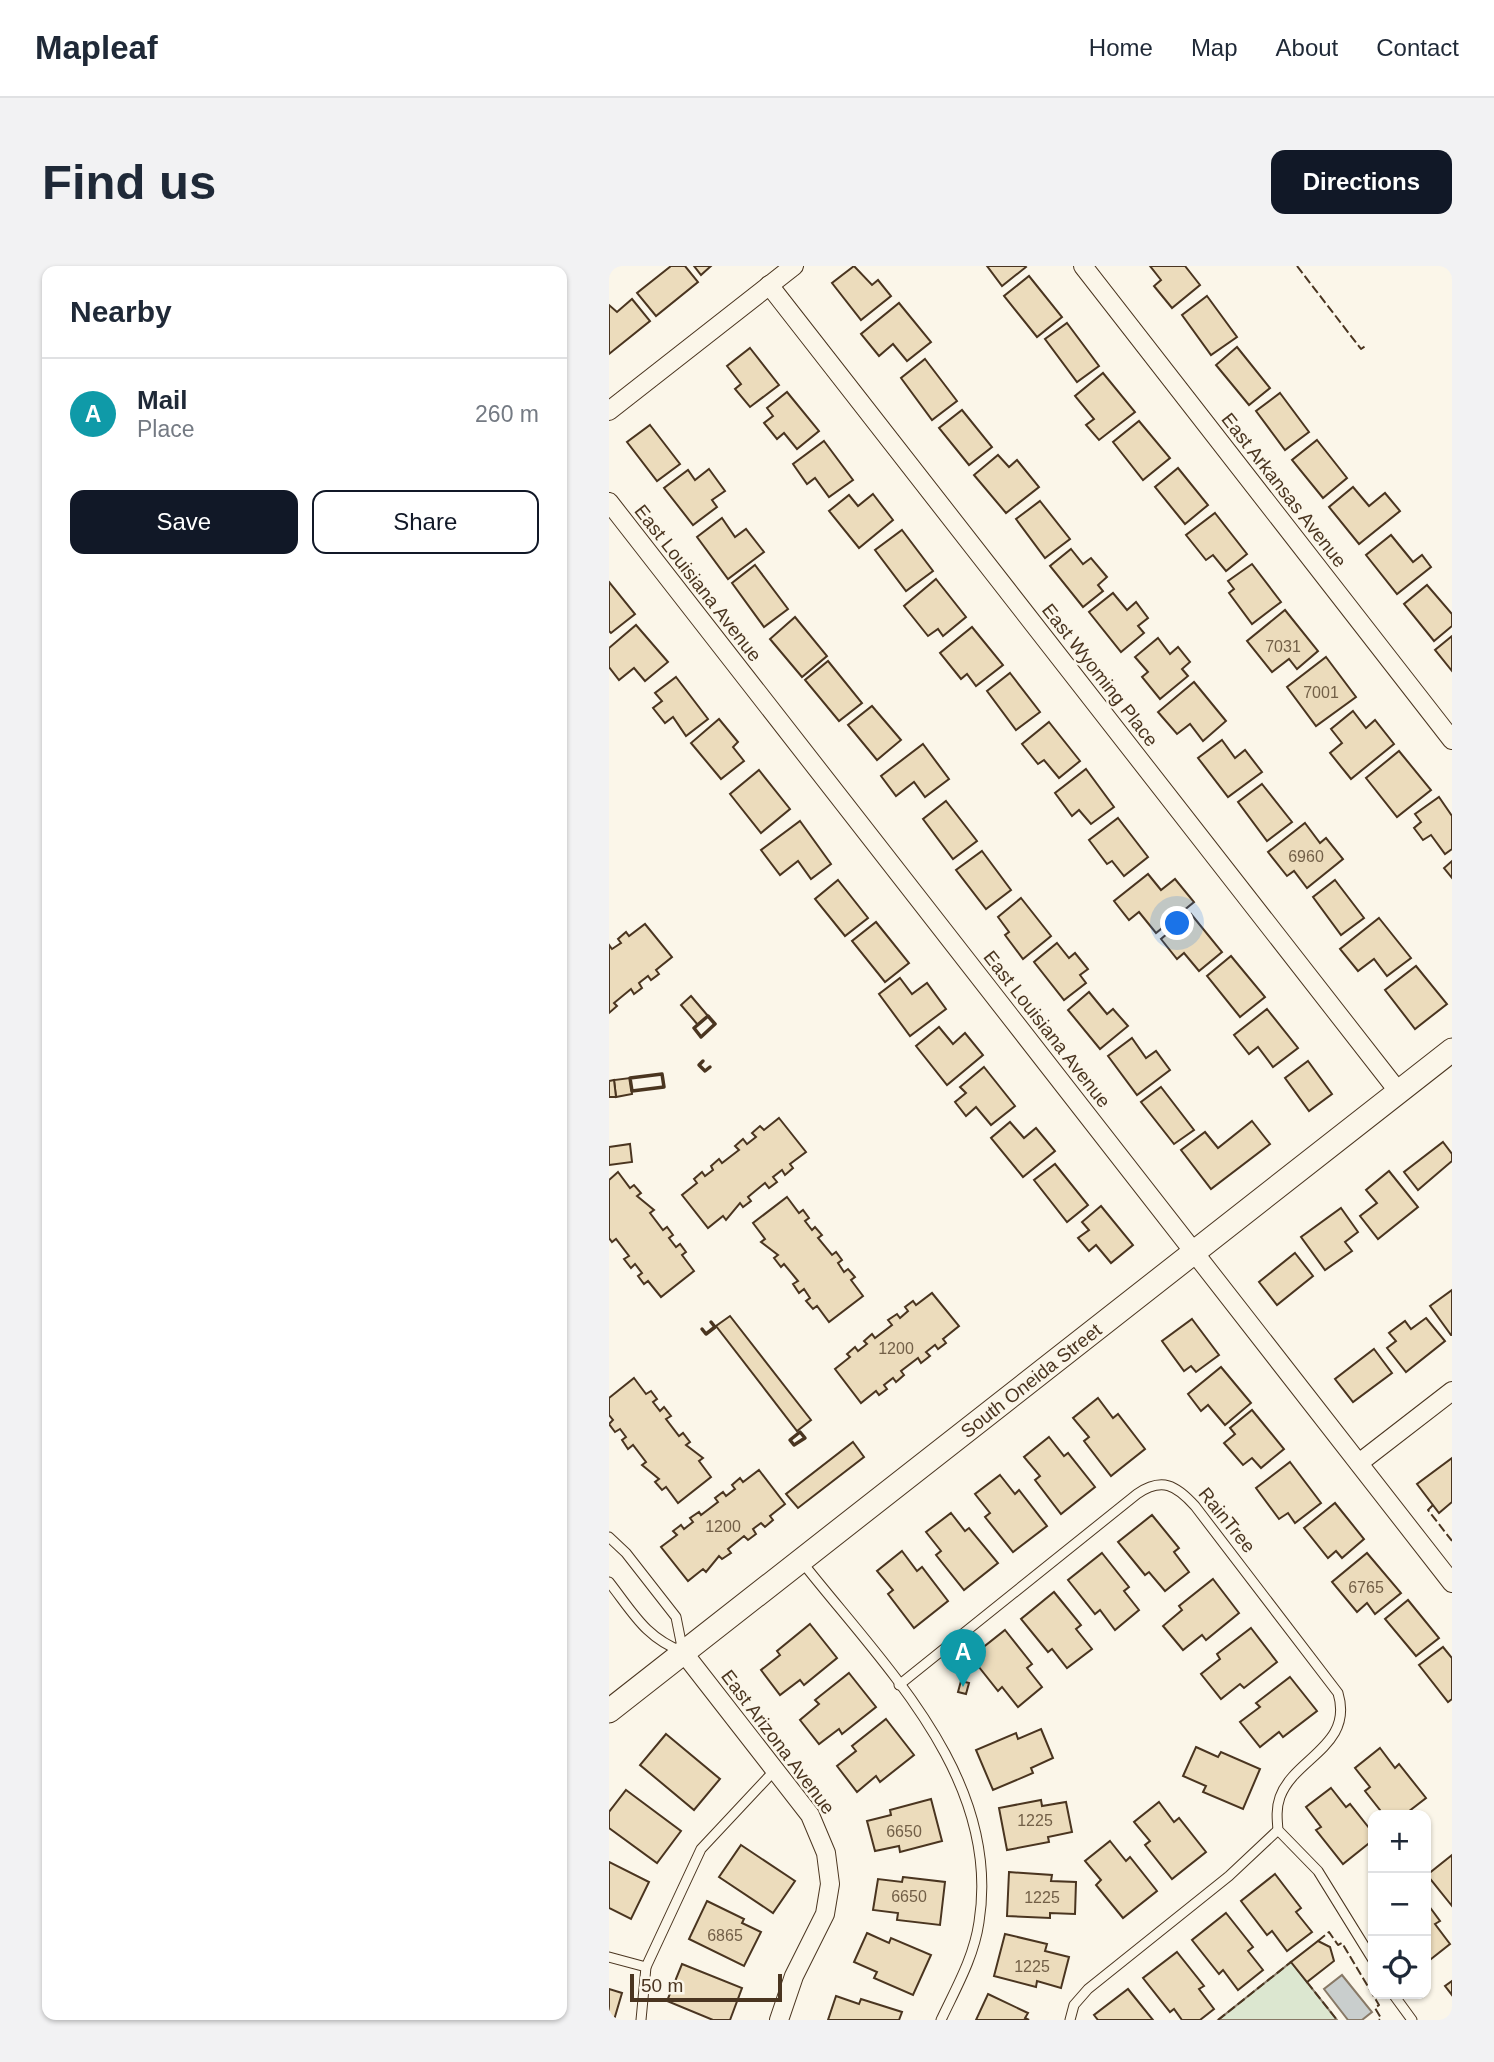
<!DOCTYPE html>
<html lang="en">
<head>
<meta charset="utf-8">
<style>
	:root { --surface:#fff; --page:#f2f2f3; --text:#1f2937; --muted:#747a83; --line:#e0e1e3; --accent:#111827 }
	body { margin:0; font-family:Helvetica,sans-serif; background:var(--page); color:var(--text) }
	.controls { position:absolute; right:21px; bottom:21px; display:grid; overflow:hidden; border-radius:14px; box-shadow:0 2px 5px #0004 }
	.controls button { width:63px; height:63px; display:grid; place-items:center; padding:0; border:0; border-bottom:2px solid var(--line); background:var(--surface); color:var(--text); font:35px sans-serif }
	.scale { position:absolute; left:21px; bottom:18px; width:152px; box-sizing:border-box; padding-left:7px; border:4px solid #4a3520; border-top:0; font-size:19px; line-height:24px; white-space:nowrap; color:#4a3520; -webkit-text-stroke:5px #fbf6e9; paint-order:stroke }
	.you { position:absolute; left:569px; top:658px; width:24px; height:24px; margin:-18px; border:5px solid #fff; border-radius:50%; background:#1a73e8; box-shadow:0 0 0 10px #1a73e833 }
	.badge { display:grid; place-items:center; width:46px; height:46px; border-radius:50%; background:var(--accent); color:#fff; font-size:23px; font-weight:700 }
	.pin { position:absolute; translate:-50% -58px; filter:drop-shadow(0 2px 4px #0008) }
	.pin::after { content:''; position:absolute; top:37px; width:24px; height:21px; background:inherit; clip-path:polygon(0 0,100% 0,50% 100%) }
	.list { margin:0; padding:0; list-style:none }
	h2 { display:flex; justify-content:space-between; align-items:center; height:91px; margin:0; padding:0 28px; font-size:30px }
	h2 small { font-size:23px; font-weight:400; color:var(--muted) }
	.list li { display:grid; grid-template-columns:46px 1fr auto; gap:21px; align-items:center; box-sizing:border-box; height:112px; padding:0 28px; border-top:2px solid var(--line) }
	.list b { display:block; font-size:26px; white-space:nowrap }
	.list p { margin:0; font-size:23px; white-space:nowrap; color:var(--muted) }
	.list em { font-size:23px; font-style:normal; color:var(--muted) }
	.actions { display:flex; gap:14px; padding:21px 28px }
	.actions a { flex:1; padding:16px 0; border:2px solid var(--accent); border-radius:14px; text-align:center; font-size:24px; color:var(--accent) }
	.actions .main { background:var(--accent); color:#fff }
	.icon { flex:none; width:38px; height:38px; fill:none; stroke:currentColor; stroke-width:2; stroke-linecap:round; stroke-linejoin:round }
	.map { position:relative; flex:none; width:843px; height:1754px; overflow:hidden; border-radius:14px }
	header { display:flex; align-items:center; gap:42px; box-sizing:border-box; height:98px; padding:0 35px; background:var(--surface); border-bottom:2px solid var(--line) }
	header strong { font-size:33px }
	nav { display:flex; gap:38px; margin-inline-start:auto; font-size:24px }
	.intro { display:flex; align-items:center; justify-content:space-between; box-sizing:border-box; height:168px; padding:0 42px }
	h1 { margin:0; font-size:49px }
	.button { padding:18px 32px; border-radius:14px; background:var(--accent); color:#fff; font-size:24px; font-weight:700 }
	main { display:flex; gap:42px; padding:0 42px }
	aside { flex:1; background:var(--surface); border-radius:14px; box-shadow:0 2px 5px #0004 }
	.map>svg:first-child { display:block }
</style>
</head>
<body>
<header>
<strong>Mapleaf</strong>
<nav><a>Home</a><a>Map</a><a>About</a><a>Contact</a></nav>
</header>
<div class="intro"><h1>Find us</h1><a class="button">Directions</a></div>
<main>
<aside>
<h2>Nearby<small></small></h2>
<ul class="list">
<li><span class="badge" style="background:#0f9aa8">A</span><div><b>Mail</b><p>Place</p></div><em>260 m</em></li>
</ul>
<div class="actions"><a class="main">Save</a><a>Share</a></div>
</aside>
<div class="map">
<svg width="843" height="1754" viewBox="0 0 843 1754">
	<rect width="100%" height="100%" fill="#fbf6e9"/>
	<polygon fill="#dce7d0" stroke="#887966" stroke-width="2" points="682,1696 728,1754 609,1754"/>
	<polygon fill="#c9cecd" stroke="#887966" stroke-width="2" points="733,1709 763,1746 753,1754 739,1754 715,1723"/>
	<g fill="#ecdcbc" stroke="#4a3520" stroke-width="2">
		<polygon points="62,0 76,0 89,16 47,50 28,27"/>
		<polygon points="85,0 102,0 92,9"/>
		<polygon points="245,0 263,19 269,14 282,30 252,54 223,17"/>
		<polygon points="378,0 416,0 417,1 393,20"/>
		<polygon points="541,0 576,0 591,19 563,42 545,20 552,14"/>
		<polygon points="420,10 453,51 428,71 395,30"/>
		<polygon points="598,30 628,71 602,89 573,49"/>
		<polygon points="23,33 41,55 0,88 0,39 8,46"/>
		<polygon points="290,37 322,76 298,95 284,78 270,90 252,68"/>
		<polygon points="458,57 490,100 468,116 436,73"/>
		<polygon points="628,81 661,122 640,139 607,99"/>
		<polygon points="141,82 170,119 141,141 126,123 132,118 118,100"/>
		<polygon points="316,93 348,135 323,154 292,112"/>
		<polygon points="494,107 526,146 490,174 477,159 485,153 466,130"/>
		<polygon points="178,126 210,165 188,183 175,167 168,173 155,157 164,150 158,142"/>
		<polygon points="671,127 700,166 676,184 647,145"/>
		<polygon points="353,144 383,181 360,199 330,162"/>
		<polygon points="530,155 561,192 534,214 504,176"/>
		<polygon points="41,159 71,198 48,215 18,176"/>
		<polygon points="708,174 738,212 714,232 683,194"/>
		<polygon points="215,175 244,214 220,231 206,212 198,218 184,198"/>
		<polygon points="389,189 400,201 408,194 430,221 397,247 365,209"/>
		<polygon points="569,202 599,239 576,258 546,221"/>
		<polygon points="100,203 116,225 103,234 108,241 84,259 55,222 79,204 86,214"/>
		<polygon points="744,221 760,240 776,227 791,245 750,278 720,241"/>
		<polygon points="264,228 284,254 250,282 220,245 240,229 249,240"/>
		<polygon points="431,235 461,273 436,292 407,253"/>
		<polygon points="606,247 638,288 617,305 604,289 597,294 577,269"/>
		<polygon points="113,252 126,271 137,263 155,286 119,313 88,271"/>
		<polygon points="293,264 324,305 297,325 266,284"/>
		<polygon points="782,269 804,296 813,289 822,301 788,328 757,289"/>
		<polygon points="462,283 474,298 482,292 498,311 489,319 494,325 474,341 441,300"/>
		<polygon points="643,298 672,336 643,358 620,327 625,323 619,315"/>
		<polygon points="146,299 179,343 155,361 123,317"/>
		<polygon points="327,313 357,351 334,370 329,363 319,370 295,340"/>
		<polygon points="0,316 26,348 2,367 0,365"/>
		<polygon points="818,319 843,348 843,360 825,375 795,338"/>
		<polygon points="504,327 518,344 527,336 539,352 529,360 535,367 512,386 480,346"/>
		<polygon points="676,344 709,385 688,403 680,393 663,406 638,375"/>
		<polygon points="186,351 218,390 193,411 161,373"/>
		<polygon points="27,359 59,396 36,415 25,402 10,414 0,401 0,382"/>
		<polygon points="363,361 394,399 367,420 358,408 352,413 331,387"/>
		<polygon points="843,370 843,405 826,384"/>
		<polygon points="549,372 561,388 569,381 581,396 573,403 579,410 551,433 533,411 539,406 526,391"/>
		<polygon points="717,391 747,431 707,460 678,421"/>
		<polygon points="219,395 253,437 230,455 196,414"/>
		<polygon points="401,407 431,446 407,464 378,425"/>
		<polygon points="67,411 99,453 77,470 64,451 56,457 44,442 53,435 46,427"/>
		<polygon points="585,416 617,455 594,475 581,458 568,468 549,446"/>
		<polygon points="263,440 292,474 268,494 239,459"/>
		<polygon points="744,445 757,462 766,454 785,478 742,513 721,487 733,477 722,463"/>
		<polygon points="110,453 129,476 124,481 135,495 112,513 82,477"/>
		<polygon points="440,456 471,495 450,512 435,494 429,498 413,478"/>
		<polygon points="613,474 626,492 636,484 653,506 619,531 589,492"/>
		<polygon points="314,478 340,513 316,531 305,516 287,530 272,510"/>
		<polygon points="790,485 822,524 788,551 757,512"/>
		<polygon points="477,503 505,541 482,558 470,544 463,550 446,527"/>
		<polygon points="150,504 181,543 152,567 121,528"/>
		<polygon points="653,518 683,556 658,575 629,536"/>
		<polygon points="830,531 843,550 843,583 836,588 822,569 814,574 805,562 812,556 806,548"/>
		<polygon points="337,535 368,575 344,593 314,553"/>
		<polygon points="509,552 539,591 515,610 503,595 498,598 480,574"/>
		<polygon points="191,555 222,598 202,613 189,595 171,609 152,584"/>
		<polygon points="696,557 711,577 717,572 734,593 698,622 685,605 678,610 659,586"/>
		<polygon points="373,585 402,624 377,643 347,604"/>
		<polygon points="843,595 843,612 835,602"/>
		<polygon points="539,608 552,624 566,613 585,636 547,667 530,646 520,654 505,635"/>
		<polygon points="229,614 259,652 236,670 206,633"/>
		<polygon points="726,614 755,652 732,669 704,631"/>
		<polygon points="412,632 442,670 414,693 396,669 400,666 389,651"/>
		<polygon points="582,648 613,686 590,705 575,687 568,693 552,673"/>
		<polygon points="770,652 802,692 778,710 765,693 749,705 731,683"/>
		<polygon points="267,656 300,697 276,716 243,675"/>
		<polygon points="36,658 63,691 47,704 50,708 42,714 39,710 30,717 33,722 25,728 22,723 5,737 8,740 0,747 0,679 3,683 12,677 9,673 17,666 20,670"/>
		<polygon points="448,677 460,692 466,687 479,703 471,709 477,717 455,734 425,696"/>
		<polygon points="622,690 656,731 631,751 598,710"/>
		<polygon points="807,700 838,738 806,763 776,724"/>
		<polygon points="291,712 303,728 318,717 337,743 301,770 270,728"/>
		<polygon points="480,726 498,748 504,743 519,760 491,783 459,744"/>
		<polygon points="82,730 99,750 89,759 72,739"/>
		<polygon points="658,743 689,782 664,801 649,781 640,788 625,769"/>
		<polygon points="330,761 344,778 356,767 374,789 338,819 307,780"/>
		<polygon points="523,772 537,792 547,785 561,804 528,829 499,790"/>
		<polygon points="699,795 723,828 700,845 676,812"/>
		<polygon points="375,801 406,840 382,859 367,841 357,850 346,836 357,827 351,821"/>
		<polygon points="21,812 23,828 7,831 5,814"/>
		<polygon points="5,814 7,831 0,831 0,815"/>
		<polygon points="552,821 585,864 565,878 532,836"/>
		<polygon points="170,852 197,886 181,898 184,902 176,909 173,904 164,911 168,916 160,922 156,917 139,931 142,935 134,941 131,937 117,954 114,950 99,962 73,929 88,917 85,913 93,906 96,910 104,904 102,900 110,893 113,897 130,884 126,880 134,873 138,878 147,871 143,867 151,860 155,864"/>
		<polygon points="643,855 661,878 602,923 572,884 596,866 609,882"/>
		<polygon points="401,856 415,872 427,862 446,885 414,911 382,872"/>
		<polygon points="834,876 843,888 843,895 809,924 795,906"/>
		<polygon points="21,878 23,896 0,899 0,881"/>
		<polygon points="446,898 479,939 458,956 425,914"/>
		<polygon points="780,905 809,941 769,973 751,950 768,937 757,924"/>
		<polygon points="9,906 21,922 25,919 32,927 28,930 45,944 41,947 54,964 58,961 64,969 60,972 67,981 71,978 77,986 73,989 85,1005 52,1031 39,1015 35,1018 29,1010 33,1007 26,998 22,1002 15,993 20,990 7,973 3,976 0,972 0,914"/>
		<polygon points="178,931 190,947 194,944 200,952 196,955 203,964 206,961 213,969 209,972 223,989 227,986 233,994 229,997 235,1006 239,1003 246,1011 242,1014 254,1030 220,1056 208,1040 204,1043 197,1035 201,1032 195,1023 190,1027 184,1018 189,1015 175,998 172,1001 165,992 169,989 152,976 156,973 144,957"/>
		<polygon points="492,940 524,979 502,997 487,979 480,985 469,972 480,964 473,956"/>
		<polygon points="732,942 749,966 736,976 743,985 716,1004 692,971"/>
		<polygon points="686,987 704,1010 668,1039 650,1016"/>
		<polygon points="843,1024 843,1069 842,1069 821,1040"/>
		<polygon points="323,1027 350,1060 334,1073 337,1077 329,1083 326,1079 317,1086 321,1090 312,1097 309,1092 292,1105 295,1109 287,1116 284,1112 275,1119 278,1123 270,1129 267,1125 252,1137 226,1103 241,1091 238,1088 246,1081 249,1085 258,1078 255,1075 263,1068 266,1072 283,1059 279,1054 288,1048 291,1052 299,1045 296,1041 304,1035 307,1039"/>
		<polygon points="121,1050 202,1154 188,1165 107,1060"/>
		<polygon points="817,1052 836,1075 797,1106 778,1082 787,1075 780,1067 796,1055 802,1063"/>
		<polygon points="583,1053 610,1089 587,1106 582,1100 575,1105 553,1075"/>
		<polygon points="765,1083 783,1107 744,1136 726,1113"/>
		<polygon points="612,1101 642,1137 616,1159 599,1139 592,1145 579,1128"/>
		<polygon points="25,1112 37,1128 42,1125 48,1133 44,1136 51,1145 55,1141 62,1150 57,1153 70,1170 74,1167 81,1176 77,1179 94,1192 90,1195 102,1211 69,1237 57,1221 53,1224 46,1216 50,1213 33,1199 37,1196 24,1179 19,1183 13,1174 17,1171 11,1163 6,1166 0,1158 4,1154 0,1149 0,1132"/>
		<polygon points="489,1132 504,1152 509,1148 536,1183 502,1210 475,1175 480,1171 464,1152"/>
		<polygon points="643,1144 675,1183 652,1202 643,1192 634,1199 615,1177 626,1168 621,1162"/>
		<polygon points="440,1171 455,1190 459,1187 486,1221 452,1248 426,1214 431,1210 415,1191"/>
		<polygon points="244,1176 255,1191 189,1242 177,1228"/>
		<polygon points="843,1192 843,1236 830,1247 808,1218"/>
		<polygon points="681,1196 712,1237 686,1257 679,1247 670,1253 647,1222"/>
		<polygon points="150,1204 176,1238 161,1250 164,1254 156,1261 152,1257 144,1263 147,1268 139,1274 135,1270 119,1283 122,1287 113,1293 110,1290 97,1306 94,1303 79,1315 52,1281 68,1269 64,1265 72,1259 75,1263 84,1256 81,1252 90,1246 92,1249 109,1236 106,1232 114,1226 117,1230 126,1223 123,1219 131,1212 134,1216"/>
		<polygon points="391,1209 406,1228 410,1224 438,1260 404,1286 376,1251 381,1247 366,1228"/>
		<polygon points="726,1237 755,1273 733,1292 727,1285 719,1292 695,1262"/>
		<polygon points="342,1247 356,1265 360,1262 389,1297 355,1324 327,1289 332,1285 317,1266"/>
		<polygon points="543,1249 570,1282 565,1286 580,1306 556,1325 540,1306 536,1309 509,1276"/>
		<polygon points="293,1285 308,1305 313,1301 339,1335 305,1362 279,1328 284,1324 268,1305"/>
		<polygon points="493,1287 520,1321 515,1325 530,1344 506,1364 491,1344 486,1348 459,1314"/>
		<polygon points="758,1287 792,1327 766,1348 758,1337 748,1346 723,1316"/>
		<polygon points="604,1313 630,1347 597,1374 593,1369 574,1384 554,1360 573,1344 570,1340"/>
		<polygon points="445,1326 472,1359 467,1363 483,1383 458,1402 443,1383 439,1386 412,1353"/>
		<polygon points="799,1334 830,1372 807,1390 776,1353"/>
		<polygon points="201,1358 228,1392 195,1419 191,1414 171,1429 152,1404 171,1389 168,1385"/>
		<polygon points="642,1362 668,1396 635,1422 631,1418 612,1433 592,1408 611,1393 608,1388"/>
		<polygon points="396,1364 423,1398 418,1402 433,1421 409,1441 393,1421 389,1425 362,1391"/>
		<polygon points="834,1381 843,1392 843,1433 839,1436 810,1399"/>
		<polygon points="240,1407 267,1441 233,1468 230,1463 210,1478 191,1454 210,1438 206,1434"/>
		<polygon points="681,1411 708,1445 674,1471 670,1466 651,1481 631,1456 651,1441 647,1437"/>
		<polygon points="352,1415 360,1417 357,1428 349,1426"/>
		<polygon points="277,1453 305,1489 271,1516 267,1510 248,1526 228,1500 247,1485 243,1480"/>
		<polygon points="432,1463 444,1492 422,1502 424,1507 384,1524 367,1484 407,1467 409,1473"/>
		<polygon points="57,1468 111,1513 85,1544 31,1499"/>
		<polygon points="587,1481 609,1491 612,1486 651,1503 634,1543 594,1526 597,1520 574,1510"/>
		<polygon points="771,1482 786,1502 790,1498 817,1532 795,1549 775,1549 756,1525 761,1521 746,1502"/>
		<polygon points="722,1522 737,1541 741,1538 764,1567 764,1574 734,1598 707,1564 712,1561 697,1541"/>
		<polygon points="17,1524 72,1565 48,1597 0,1562 0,1546"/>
		<polygon points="322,1533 333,1575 291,1586 290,1580 266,1585 258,1555 282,1549 281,1544"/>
		<polygon points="432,1534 433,1540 457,1536 463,1566 439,1571 440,1576 398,1584 390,1542"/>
		<polygon points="550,1536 565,1556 570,1552 597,1586 563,1613 536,1579 541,1575 525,1556"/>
		<polygon points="501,1575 517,1595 521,1591 548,1625 514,1652 487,1619 492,1614 476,1595"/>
		<polygon points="132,1579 186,1615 164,1647 110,1611"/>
		<polygon points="843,1589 843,1640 818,1609"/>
		<polygon points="0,1596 40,1616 22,1653 0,1642"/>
		<polygon points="400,1606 443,1609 442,1615 467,1616 466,1648 441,1647 441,1652 398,1650"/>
		<polygon points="666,1608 692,1642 687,1646 703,1666 678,1685 663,1665 658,1669 632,1635"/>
		<polygon points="294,1611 336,1616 331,1659 288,1654 289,1647 264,1644 269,1613 293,1616"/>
		<polygon points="98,1635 135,1653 133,1657 152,1666 135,1700 80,1673"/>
		<polygon points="817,1636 831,1655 826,1658 841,1678 817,1697"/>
		<polygon points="617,1647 644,1681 639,1685 654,1704 629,1724 614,1704 610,1708 583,1674"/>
		<polygon points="258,1667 280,1677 282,1672 322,1689 304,1729 265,1712 268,1706 245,1696"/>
		<polygon points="396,1668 438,1678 436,1685 460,1691 452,1722 428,1715 427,1721 385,1710"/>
		<polygon points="709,1675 721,1681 725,1695 698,1716 682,1696"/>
		<polygon points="568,1686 595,1720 590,1723 605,1743 591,1754 573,1754 565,1743 561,1746 534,1712"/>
		<polygon points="73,1698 133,1722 121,1754 104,1754 58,1735"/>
		<polygon points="843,1715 843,1729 836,1720"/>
		<polygon points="0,1723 13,1727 5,1754 0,1754"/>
		<polygon points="519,1723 544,1754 489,1754 485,1749"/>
		<polygon points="379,1728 419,1747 416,1752 420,1754 367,1754"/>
		<polygon points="227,1730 250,1738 252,1733 293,1746 290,1754 219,1754"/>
	</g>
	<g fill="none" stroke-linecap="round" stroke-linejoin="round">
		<defs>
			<g id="service">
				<path d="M0,1271L17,1287L67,1351L74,1386C36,1371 25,1348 0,1316"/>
				<path d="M193,1296C274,1399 393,1512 370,1656C365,1691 347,1722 332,1754"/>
				<path d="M290,1419L528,1228C553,1211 567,1219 586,1240L729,1427C745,1480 685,1492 671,1531C667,1542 668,1553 669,1564L709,1605L764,1694"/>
				<polyline points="0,1691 37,1701"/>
				<polyline points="784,1728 803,1754"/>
				<polyline points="32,1754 37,1701 92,1583 166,1504"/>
				<polyline points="461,1754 465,1739 479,1723 620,1610 669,1564"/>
			</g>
			<g id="minor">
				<polyline points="474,0 843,474"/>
				<polyline points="160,19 789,825"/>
				<polyline points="0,145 185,0"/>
				<polyline points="0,236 843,1317"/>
				<polyline points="750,1197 843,1125"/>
				<polyline points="74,1386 201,1549 217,1587 221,1618 216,1648 185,1710 170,1754"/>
			</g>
			<g id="tertiary">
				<path id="s1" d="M0,1445L843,784"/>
			</g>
		</defs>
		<use href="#service" stroke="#4a3520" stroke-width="11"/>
		<use href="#minor" stroke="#4a3520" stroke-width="20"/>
		<use href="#tertiary" stroke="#4a3520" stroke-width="25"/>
		<use href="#service" stroke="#fbf6e9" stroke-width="9"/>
		<use href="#minor" stroke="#fbf6e9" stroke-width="18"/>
		<use href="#tertiary" stroke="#fbf6e9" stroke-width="23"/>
		<g stroke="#4a3520" stroke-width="2" stroke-dasharray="9 3.5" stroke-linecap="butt">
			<polyline points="688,0 752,83 758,79"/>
			<polyline points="824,1239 819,1244 843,1275"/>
			<polyline points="709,1675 720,1666 729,1679 733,1677 770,1739 766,1742 772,1752 770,1754"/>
			<polyline points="698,1716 728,1754"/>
			<polyline points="609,1754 682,1696"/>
		</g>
		<g stroke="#4a3520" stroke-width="3.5">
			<polygon points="99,750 106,758 92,771 85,762"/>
			<polyline points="94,795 90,799 96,805 101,801"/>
			<polygon points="53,808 55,821 23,825 21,812"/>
			<polyline points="93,1063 97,1068 106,1061 102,1056"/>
			<polygon points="191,1166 196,1172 185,1179 181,1174"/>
		</g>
	</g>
	<g text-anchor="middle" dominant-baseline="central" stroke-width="5" stroke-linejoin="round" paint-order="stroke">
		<g font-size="16" fill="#725f47">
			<text x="674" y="380">7031</text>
			<text x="712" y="426">7001</text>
			<text x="697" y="590">6960</text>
			<text x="287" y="1082">1200</text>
			<text x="114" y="1260">1200</text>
			<text x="757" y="1321">6765</text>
			<text x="426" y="1554">1225</text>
			<text x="295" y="1565">6650</text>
			<text x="300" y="1630">6650</text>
			<text x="433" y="1631">1225</text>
			<text x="116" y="1669">6865</text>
			<text x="423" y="1700">1225</text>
		</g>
		<g font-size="19" fill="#4a3520" stroke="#fbf6e9">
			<text transform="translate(675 224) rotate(52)">East Arkansas Avenue</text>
			<text transform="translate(89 317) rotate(52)">East Louisiana Avenue</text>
			<text transform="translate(491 409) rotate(52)">East Wyoming Place</text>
			<text transform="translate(438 763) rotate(52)">East Louisiana Avenue</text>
			<text stroke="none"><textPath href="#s1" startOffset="536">South Oneida Street</textPath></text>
			<text transform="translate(618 1254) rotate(51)">RainTree</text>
			<text transform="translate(169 1476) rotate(53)">East Arizona Avenue</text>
		</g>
	</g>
</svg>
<div class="controls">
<button>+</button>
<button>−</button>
<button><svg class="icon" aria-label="locate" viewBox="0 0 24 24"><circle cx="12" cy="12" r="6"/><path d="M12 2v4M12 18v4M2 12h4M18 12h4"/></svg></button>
</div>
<div class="scale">50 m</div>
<div class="you"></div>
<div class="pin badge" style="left:354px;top:1421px;background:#0f9aa8">A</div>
</div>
</main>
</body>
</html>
